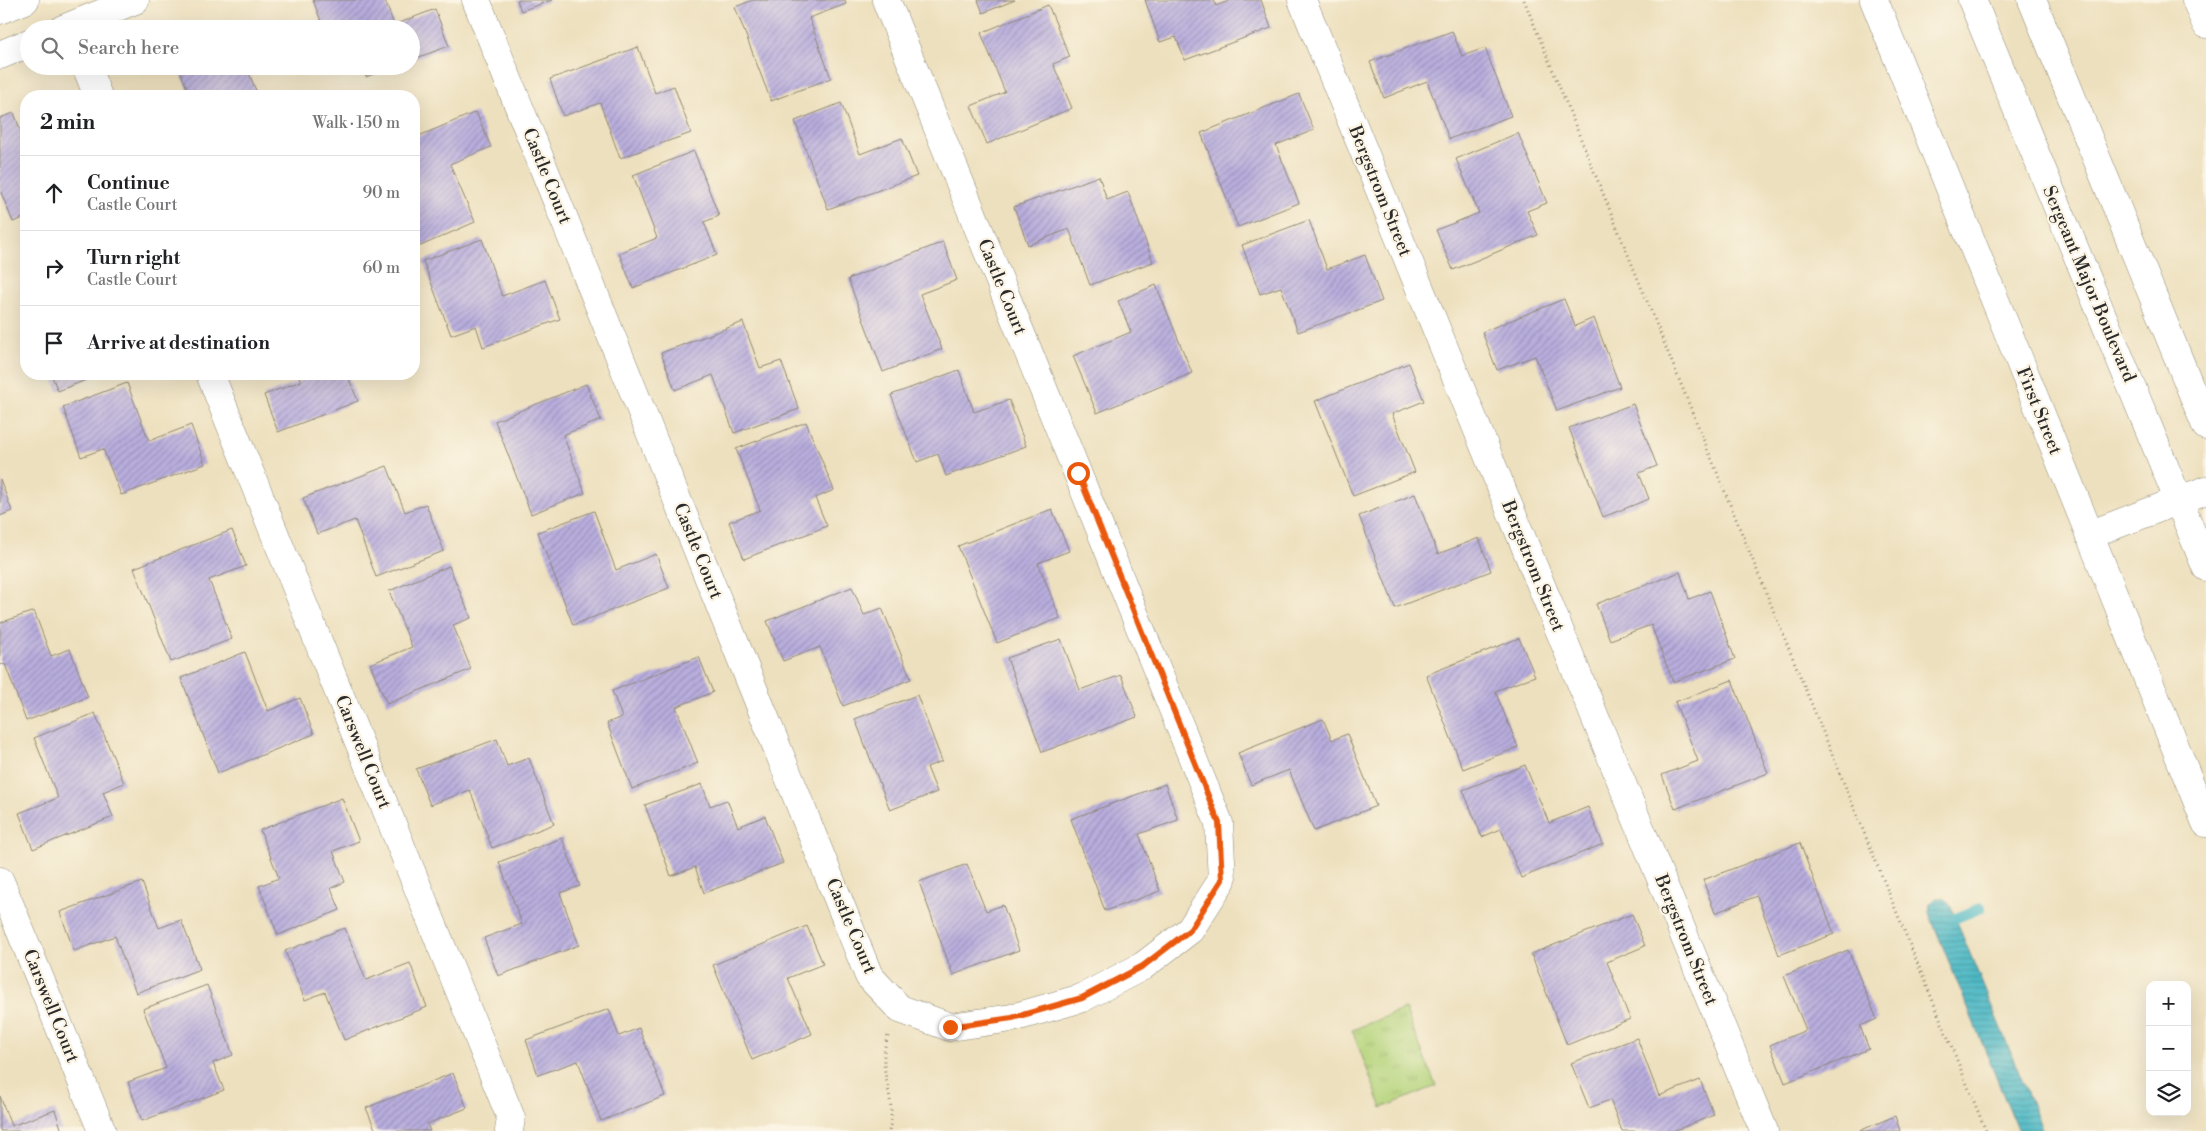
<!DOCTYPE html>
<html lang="en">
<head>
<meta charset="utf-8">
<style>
	:root { --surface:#fff; --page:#f2f2f2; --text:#202124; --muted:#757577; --line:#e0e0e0 }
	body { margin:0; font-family:"Libre Bodoni",serif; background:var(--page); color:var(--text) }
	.controls { position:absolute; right:15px; bottom:15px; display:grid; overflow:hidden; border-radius:10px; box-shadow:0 5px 20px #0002 }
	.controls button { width:45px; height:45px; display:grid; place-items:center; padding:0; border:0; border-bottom:1px solid var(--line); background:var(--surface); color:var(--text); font:25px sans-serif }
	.stop { position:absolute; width:15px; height:15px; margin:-11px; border:4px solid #ea580c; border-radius:50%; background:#fff }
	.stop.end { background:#ea580c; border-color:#fff; box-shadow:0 1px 5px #0008 }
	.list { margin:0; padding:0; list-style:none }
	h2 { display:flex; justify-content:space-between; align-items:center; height:65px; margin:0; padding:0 20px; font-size:21px }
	h2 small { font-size:16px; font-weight:400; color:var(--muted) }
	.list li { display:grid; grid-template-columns:32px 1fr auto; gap:15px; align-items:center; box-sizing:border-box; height:75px; padding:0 20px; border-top:1px solid var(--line) }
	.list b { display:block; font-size:19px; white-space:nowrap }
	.list p { margin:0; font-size:16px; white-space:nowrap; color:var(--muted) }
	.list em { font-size:16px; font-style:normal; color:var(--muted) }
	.icon { flex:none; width:28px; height:28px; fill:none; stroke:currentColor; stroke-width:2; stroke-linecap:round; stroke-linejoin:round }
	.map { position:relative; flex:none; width:2206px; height:1131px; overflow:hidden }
	.search { position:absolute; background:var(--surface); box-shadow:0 5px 20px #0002; left:20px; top:20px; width:400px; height:55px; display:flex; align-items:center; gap:12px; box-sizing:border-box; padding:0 18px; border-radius:28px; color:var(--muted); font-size:19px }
	.panel { position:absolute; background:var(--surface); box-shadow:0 5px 20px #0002; left:20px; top:90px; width:400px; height:290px; border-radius:20px }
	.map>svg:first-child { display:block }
</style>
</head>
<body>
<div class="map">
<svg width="2206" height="1131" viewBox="0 0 2206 1131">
	<defs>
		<pattern id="park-tufts" width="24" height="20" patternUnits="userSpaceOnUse" patternTransform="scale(1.25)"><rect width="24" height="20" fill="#b5d47b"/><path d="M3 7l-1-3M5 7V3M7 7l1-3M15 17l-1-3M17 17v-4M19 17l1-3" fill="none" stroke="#9cb66a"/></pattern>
		<pattern id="water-rules" width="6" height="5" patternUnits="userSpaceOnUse" patternTransform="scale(1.25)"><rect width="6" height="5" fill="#4bb8c5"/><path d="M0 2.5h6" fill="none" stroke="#3f96a0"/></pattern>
		<pattern id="building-hatch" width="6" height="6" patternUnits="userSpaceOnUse" patternTransform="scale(1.25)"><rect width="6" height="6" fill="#b9aede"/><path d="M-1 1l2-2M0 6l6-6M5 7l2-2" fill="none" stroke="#978eb4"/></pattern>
	</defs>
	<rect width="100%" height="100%" fill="#fcf5e5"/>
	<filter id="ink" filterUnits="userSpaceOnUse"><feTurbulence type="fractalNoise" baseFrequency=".02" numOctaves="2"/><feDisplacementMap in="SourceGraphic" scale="10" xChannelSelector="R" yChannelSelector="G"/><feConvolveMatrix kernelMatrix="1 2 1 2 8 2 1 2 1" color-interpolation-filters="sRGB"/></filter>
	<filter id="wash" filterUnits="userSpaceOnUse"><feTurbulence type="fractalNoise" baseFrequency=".0096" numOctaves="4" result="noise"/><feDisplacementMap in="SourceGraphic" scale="20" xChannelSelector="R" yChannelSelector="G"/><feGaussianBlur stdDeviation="1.12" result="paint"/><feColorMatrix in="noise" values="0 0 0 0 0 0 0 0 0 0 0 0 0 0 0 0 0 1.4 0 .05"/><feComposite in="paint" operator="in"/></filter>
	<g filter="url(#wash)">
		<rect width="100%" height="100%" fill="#ede0be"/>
		<polygon fill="url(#park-tufts)" stroke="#708053" points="1405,1009 1436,1086 1382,1108 1352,1030"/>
		<polygon fill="url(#water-rules)" stroke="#3b7278" points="1936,898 1944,898 1950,905 2043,1131 2018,1131 1929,913 1930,904"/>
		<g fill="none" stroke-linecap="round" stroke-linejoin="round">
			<polyline stroke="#4bb8c5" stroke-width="10" points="1956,918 1981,908"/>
		</g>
		<g id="blocks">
			<g fill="url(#building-hatch)">
				<polygon points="313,0 385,0 394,25 435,9 449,46 411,60 411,29 324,29"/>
				<polygon points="517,0 552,0 521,11"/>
				<polygon points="753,0 845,0 846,4 809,18 831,78 771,101 735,7"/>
				<polygon points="978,0 1015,0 983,13"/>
				<polygon points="1145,0 1214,0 1216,6 1231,0 1261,0 1271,28 1185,60 1176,37 1160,42"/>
				<polygon points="1048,5 1070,57 1053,64 1072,108 987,144 971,106 1005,92 981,33"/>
				<polygon points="230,25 232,29 220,29"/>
				<polygon points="1452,31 1462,56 1485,48 1511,116 1449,139 1427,81 1384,98 1370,62"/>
				<polygon points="638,47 655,93 674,86 691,133 620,158 600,103 563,116 550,79"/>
				<polygon points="178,66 246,66 257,93 248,96 190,96"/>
				<polygon points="362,66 394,66 366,77"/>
				<polygon points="1299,94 1314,130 1276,145 1299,203 1238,227 1201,133"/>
				<polygon points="841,103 860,154 902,138 917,176 828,209 795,121"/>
				<polygon points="476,112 491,147 450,164 475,222 416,248 414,242 414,138"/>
				<polygon points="14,113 26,145 26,217 13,222 0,190 0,118"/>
				<polygon points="1518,133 1547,203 1527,211 1538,235 1453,270 1436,230 1479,213 1456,159"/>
				<polygon points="694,151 719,216 704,222 717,255 633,288 619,253 657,238 633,175"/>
				<polygon points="1099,176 1107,200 1128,192 1153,262 1090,285 1069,229 1028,245 1014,207"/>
				<polygon points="1309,220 1327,269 1365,255 1382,301 1298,332 1281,287 1260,294 1242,245"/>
				<polygon points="482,239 502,296 545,280 560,319 483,347 476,326 451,335 423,261"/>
				<polygon points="943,242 957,280 920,294 942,349 883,372 848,279"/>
				<polygon points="1156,285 1192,373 1097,413 1073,356 1131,332 1118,301"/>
				<polygon points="1564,299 1575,326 1594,318 1620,387 1557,411 1535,356 1497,370 1482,332"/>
				<polygon points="743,322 760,368 781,361 799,409 734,433 713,375 675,390 661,353"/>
				<polygon points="1409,363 1424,401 1392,414 1415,472 1353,496 1315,401"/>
				<polygon points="959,370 974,412 1009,400 1026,446 946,476 938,454 917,462 891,395"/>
				<polygon points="51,374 101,374 58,391"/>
				<polygon points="298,374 347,374 358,401 278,432 264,395 301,381"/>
				<polygon points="127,383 149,441 191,425 205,464 121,495 103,449 81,457 63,407"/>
				<polygon points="586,384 601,420 563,435 585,493 531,514 495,421"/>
				<polygon points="1633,404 1657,466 1639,473 1649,499 1603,517 1569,428"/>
				<polygon points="806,422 834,490 815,498 827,526 744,559 729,522 760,510 736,449"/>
				<polygon points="387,466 405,512 426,504 444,551 376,577 355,520 317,534 303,498"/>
				<polygon points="0,479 12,511 0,516"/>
				<polygon points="1415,494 1438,554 1479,538 1491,571 1395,608 1359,516"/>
				<polygon points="1052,509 1069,551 1038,563 1060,618 997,643 958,546"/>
				<polygon points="594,511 616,570 656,554 669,588 573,625 538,532"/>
				<polygon points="232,530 246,566 209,580 232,639 171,662 134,568"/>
				<polygon points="449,566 471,618 453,625 471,669 387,704 370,664 412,647 389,591"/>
				<polygon points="1680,572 1689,599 1710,591 1735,659 1673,682 1651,625 1610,640 1596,604"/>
				<polygon points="852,587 864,615 882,608 911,679 843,706 820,647 783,661 767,621"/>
				<polygon points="34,611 51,656 70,649 88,697 26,721 5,664 0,665 0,623"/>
				<polygon points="1519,638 1535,676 1495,691 1518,747 1463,769 1426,675"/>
				<polygon points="1061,639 1080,690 1121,675 1137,717 1042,752 1007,658"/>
				<polygon points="245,652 268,711 300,698 314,734 218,773 181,678"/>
				<polygon points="699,657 713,692 676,707 698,763 632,789 607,723 622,717 612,691"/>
				<polygon points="1732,680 1768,773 1675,809 1662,775 1698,761 1675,702"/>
				<polygon points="917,695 942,761 927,767 937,792 890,810 855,719"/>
				<polygon points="95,713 124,783 103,792 113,817 33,849 19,813 58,798 34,738"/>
				<polygon points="1323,719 1332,740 1347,734 1376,806 1314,831 1289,770 1251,785 1238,753"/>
				<polygon points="497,739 507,766 529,758 554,824 492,848 470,790 430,805 416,769"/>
				<polygon points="1525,765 1549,823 1588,807 1603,844 1521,878 1501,829 1482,837 1463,790"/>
				<polygon points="702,784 710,806 727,800 738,827 765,816 783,863 704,893 695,867 671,876 645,805"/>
				<polygon points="1165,784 1178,820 1139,834 1160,891 1105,911 1071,819"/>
				<polygon points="342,798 359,841 333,851 345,882 331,888 340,910 278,935 259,886 279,878 260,830"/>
				<polygon points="562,838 580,886 560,893 579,945 498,976 484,938 522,924 499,862"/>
				<polygon points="1800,843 1834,934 1779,955 1757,896 1715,913 1703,880"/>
				<polygon points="967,864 986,911 1003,905 1019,950 953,975 919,882"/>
				<polygon points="142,882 159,928 181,920 200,969 136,993 115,936 74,951 60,912"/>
				<polygon points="1632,914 1645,946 1607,962 1630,1019 1567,1045 1531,954"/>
				<polygon points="807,926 823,964 788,978 812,1034 752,1060 713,965"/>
				<polygon points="345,928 366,980 410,963 427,1007 344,1040 325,992 305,1000 285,951"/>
				<polygon points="1848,950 1877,1019 1860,1026 1869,1049 1785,1083 1770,1045 1806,1030 1784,976"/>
				<polygon points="207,985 233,1055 213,1063 224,1090 142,1121 128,1082 166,1068 143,1009"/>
				<polygon points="609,1009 619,1036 639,1028 665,1096 601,1121 578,1061 538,1075 526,1040"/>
				<polygon points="1637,1038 1659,1096 1700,1080 1714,1115 1673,1131 1622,1131 1610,1100 1589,1108 1571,1063"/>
				<polygon points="453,1073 467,1108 427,1124 430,1131 376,1131 366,1108"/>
				<polygon points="0,1096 11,1126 55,1110 62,1131 0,1131"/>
				<polygon points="1895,1116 1900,1131 1859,1131"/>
			</g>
		</g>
	</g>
	<g filter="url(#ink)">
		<use href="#blocks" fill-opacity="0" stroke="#8c8674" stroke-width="1"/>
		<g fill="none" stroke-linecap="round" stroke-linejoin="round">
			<defs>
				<g id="minor">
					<polyline points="476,0 869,976 900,1009 950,1027 1012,1018 1082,998 1143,966 1190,930 1222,880 1219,823 886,0"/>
					<polyline points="1302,0 1764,1131"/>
					<polyline points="1874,0 2206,823"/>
					<polyline points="1972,0 2206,567"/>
					<polyline points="2032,0 2206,426"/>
					<polyline points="2196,0 2206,24"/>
					<polyline points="0,10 25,0"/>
					<polyline points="63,29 135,0"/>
					<polyline points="0,55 29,43"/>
					<polyline points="86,66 98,96"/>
					<polyline points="210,374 511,1118 509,1131"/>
					<polyline points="2089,535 2206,490"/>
					<polyline points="0,881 102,1131"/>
				</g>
			</defs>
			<use href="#minor" stroke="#8c8674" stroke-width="29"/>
			<g stroke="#8c8674" stroke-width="3" stroke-dasharray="1 4" stroke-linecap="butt">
				<polyline points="1524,0 1986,1131"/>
				<path d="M888,1036C875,1070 898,1096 889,1131"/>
			</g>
			<use href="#minor" stroke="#fff" stroke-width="28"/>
		</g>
	</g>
	<g fill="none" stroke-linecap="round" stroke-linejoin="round" filter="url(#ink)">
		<polyline stroke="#ea580c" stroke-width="6" points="950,1027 1012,1018 1082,998 1143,966 1190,930 1222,880 1219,823 1078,473"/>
	</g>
	<g text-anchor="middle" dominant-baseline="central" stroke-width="4.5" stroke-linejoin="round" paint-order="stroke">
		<g font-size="18" fill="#2b2b2b" stroke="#fcf5e5">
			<text transform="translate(547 176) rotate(68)">Castle Court</text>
			<text transform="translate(1380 191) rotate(68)">Bergstrom Street</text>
			<text transform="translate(2089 284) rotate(67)">Sergeant Major Boulevard</text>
			<text transform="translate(1002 287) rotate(68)">Castle Court</text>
			<text transform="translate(2039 411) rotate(68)">First Street</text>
			<text transform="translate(698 551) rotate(68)">Castle Court</text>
			<text transform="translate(1533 566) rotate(68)">Bergstrom Street</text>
			<text transform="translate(363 752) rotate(68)">Carswell Court</text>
			<text transform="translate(851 926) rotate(67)">Castle Court</text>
			<text transform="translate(1686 940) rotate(68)">Bergstrom Street</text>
			<text transform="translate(51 1006) rotate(68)">Carswell Court</text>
		</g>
	</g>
</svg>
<div class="controls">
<button>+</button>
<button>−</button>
<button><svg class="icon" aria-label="layers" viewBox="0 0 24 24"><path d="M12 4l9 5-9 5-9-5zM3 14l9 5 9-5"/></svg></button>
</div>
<div class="stop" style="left:1078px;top:473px"></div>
<div class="stop end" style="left:950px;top:1027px"></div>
<div class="search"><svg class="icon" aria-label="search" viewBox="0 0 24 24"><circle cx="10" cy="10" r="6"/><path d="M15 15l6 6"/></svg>Search here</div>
<section class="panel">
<h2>2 min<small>Walk · 150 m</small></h2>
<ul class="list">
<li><svg class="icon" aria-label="ahead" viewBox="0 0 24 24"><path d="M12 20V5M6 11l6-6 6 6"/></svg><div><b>Continue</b><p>Castle Court</p></div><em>90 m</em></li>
<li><svg class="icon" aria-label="right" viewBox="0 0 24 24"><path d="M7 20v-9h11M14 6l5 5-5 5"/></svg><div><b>Turn right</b><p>Castle Court</p></div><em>60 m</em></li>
<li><svg class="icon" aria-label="arrive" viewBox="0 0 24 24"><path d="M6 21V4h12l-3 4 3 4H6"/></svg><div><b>Arrive at destination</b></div></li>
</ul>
</section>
</div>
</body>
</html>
